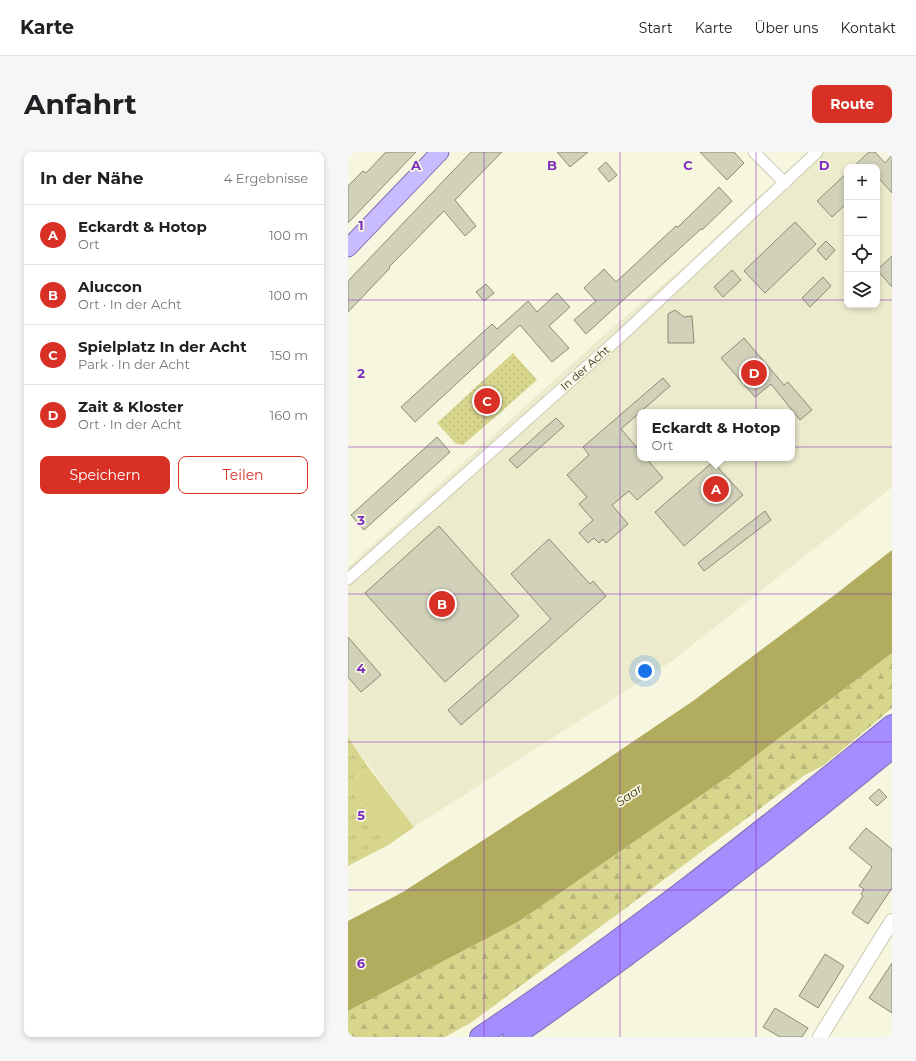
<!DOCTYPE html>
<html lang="de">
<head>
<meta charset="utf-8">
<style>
	:root { --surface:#fff; --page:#f6f6f6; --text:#202124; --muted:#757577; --line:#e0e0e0; --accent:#d93025 }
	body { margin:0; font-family:Montserrat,sans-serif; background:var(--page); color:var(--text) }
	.controls { position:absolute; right:12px; top:12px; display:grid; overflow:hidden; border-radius:8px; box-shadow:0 2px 6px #0003 }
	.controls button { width:36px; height:36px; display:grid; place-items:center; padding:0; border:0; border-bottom:1px solid var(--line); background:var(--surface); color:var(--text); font:20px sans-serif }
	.you { position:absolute; left:297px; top:519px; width:14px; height:14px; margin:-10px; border:3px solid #fff; border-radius:50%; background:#1a73e8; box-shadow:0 0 0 6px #1a73e833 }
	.badge { display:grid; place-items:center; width:26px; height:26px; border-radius:50%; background:var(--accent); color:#fff; font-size:13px; font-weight:700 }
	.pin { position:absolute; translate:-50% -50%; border:2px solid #fff; box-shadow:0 1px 4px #0006 }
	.popup { position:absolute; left:289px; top:257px; width:158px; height:52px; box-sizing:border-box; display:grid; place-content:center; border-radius:8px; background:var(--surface); filter:drop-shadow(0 1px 3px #0005); font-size:13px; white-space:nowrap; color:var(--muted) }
	.popup b { font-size:15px; color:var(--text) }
	.popup::after { content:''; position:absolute; left:50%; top:100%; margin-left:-8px; border:8px solid transparent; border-top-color:var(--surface) }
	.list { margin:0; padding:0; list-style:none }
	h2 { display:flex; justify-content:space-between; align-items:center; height:52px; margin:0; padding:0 16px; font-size:17px }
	h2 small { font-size:13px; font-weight:400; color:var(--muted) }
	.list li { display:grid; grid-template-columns:26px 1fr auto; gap:12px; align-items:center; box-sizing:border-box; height:60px; padding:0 16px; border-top:1px solid var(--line) }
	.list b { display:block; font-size:15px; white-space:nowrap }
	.list p { margin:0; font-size:13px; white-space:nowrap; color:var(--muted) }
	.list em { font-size:13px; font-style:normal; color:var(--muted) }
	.actions { display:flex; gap:8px; padding:12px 16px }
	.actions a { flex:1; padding:9px 0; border:1px solid var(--accent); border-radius:8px; text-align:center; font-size:14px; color:var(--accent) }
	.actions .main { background:var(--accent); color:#fff }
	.icon { flex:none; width:22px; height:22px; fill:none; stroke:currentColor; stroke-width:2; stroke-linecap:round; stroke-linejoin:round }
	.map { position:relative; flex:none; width:544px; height:885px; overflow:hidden; border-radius:8px }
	header { display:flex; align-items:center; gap:24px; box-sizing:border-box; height:56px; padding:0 20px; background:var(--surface); border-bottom:1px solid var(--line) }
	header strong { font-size:19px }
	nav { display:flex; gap:22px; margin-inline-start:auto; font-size:14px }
	.intro { display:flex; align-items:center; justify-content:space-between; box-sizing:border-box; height:96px; padding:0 24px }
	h1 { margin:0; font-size:28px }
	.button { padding:10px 18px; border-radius:8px; background:var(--accent); color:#fff; font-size:14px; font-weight:700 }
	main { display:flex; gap:24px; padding:0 24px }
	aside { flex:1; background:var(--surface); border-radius:8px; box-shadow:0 2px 6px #0003 }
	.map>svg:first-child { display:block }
</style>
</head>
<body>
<header>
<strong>Karte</strong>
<nav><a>Start</a><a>Karte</a><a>Über uns</a><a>Kontakt</a></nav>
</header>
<div class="intro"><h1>Anfahrt</h1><a class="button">Route</a></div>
<main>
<aside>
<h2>In der Nähe<small>4 Ergebnisse</small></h2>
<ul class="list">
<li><span class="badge">A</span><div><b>Eckardt &amp; Hotop</b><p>Ort</p></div><em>100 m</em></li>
<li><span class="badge">B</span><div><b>Aluccon</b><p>Ort · In der Acht</p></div><em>100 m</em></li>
<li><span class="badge">C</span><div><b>Spielplatz In der Acht</b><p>Park · In der Acht</p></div><em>150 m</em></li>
<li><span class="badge">D</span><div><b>Zait &amp; Kloster</b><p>Ort · In der Acht</p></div><em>160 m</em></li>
</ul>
<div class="actions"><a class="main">Speichern</a><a>Teilen</a></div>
</aside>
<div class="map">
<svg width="544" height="885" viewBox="0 0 544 885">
	<defs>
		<pattern id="grass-tufts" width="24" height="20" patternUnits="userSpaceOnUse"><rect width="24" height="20" fill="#d8d58d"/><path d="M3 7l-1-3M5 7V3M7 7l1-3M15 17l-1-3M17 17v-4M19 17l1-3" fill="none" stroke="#bab77a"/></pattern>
		<pattern id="forest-firs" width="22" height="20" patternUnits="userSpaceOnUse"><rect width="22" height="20" fill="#d8d58d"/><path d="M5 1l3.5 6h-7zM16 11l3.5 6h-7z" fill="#bab77a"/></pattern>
		<pattern id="park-dots" width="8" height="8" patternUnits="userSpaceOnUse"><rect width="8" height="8" fill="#d8d58d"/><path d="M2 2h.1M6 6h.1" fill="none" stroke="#bab77a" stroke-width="1.8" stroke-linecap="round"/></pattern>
	</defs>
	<rect width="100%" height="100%" fill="#f7f6de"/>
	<path fill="#ecebcc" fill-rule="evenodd" d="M459,0H527L544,20V335L324,509L66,675L0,585V415L256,183L340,111ZM499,15H529V153H499ZM292,260H444V306H292Z"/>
	<g fill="url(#grass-tufts)">
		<polygon points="0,585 20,615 0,630"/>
		<polygon points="0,634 42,692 0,714"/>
	</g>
	<polygon fill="url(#forest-firs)" points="544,501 544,556 476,613 457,623 124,870 97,885 0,885 0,859 170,770 381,624"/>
	<polygon fill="url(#park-dots)" points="165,201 189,228 115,293 107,291 89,271"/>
	<polygon fill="#d8d58d" points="20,615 66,675 42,692 0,634 0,630"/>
	<polygon fill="#b1ac5e" points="544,398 544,501 381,624 170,770 0,859 0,769 55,740 237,622 345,549 488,442"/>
	<g fill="#d2d2ba" stroke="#8c8b76">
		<polygon points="38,0 68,0 0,71 0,34 15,19 18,21"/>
		<polygon points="123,0 154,0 107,48 128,74 117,84 96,59 41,115 42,116 0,160 0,129"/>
		<polygon points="209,0 240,0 222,15"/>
		<polygon points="352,0 386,0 396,11 379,28"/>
		<polygon points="521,0 527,0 537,11 544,3 544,41 529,24 529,15 505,15"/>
		<polygon points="258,10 269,23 261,30 250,17"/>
		<polygon points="499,21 499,51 484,65 469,49"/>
		<polygon points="371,35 384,49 354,78 353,77 238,182 226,168 248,149 236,136 256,117 268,130 328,74 330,75"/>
		<polygon points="447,70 468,92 417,141 396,119"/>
		<polygon points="478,89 487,98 478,108 469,98"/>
		<polygon points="544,104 544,135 529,118"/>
		<polygon points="384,118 393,128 375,145 366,135"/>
		<polygon points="475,125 483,134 462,155 454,146"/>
		<polygon points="138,132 146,141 136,149 128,140"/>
		<polygon points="209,141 222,155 201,174 221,196 204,210 172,173 67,270 53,255 144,172 149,177 180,149 189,160"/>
		<polygon points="327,158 336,165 344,164 346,191 320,191 320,162"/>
		<polygon points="396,186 436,233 440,230 464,258 452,268 423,232 407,245 373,206"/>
		<polygon points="315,226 322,234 273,277 292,299 292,306 298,306 315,326 289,348 281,339 264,353 280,372 258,391 255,387 251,391 246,386 240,391 231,381 245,368 231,352 239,345 219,323 241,303 235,295"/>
		<polygon points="208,266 216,274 169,316 161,308"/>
		<polygon points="89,285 102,300 16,378 3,363"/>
		<polygon points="365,310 395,343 336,394 307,360"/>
		<polygon points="417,359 423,368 356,419 350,411"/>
		<polygon points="91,374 171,464 97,530 17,441"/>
		<polygon points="201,387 242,432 245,429 258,444 113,573 100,558 203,467 163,422"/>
		<polygon points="0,485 33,523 13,540 0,525"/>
		<polygon points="531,637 539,645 529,654 521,646"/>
		<polygon points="518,676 544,697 544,736 520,772 504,761 515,744 513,742 516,737 511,734 524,715 501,696"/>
		<polygon points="477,802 496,814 470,856 451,844"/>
		<polygon points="544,811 544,861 521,846"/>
		<polygon points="427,856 460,876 454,885 432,885 415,875"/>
	</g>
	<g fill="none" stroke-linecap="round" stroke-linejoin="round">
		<defs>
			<g id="minor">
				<polyline points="406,0 437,31"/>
				<polyline points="0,427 272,185 469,0"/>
			</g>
			<polyline id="tertiary" points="472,885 544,769"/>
			<polyline id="primary" points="0,96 92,0"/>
			<g id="motorway">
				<path d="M132,885C275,789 411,682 544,573"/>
				<path d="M165,885C295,795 421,697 544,596"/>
			</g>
		</defs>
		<use href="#minor" stroke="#cbcab3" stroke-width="13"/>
		<use href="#tertiary" stroke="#cbcab3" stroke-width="16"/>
		<use href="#primary" stroke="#7e6fb4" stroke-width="19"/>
		<use href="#motorway" stroke="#7e6fb4" stroke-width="22"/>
		<use href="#minor" stroke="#fff" stroke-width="11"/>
		<use href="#tertiary" stroke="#fff" stroke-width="14"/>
		<use href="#primary" stroke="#c8bbfe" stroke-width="17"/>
		<use href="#motorway" stroke="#a48dfd" stroke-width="20"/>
	</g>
	<path fill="none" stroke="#7b2cbf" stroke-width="1" stroke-opacity="0.55" d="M136,0V885M272,0V885M408,0V885M0,148H499M529,148H544M0,295H544M0,442H544M0,590H544M0,738H544"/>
	<g text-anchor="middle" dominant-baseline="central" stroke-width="3.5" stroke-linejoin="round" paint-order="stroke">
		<g font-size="11" fill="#36362c" stroke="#f7f6de">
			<text transform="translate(237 216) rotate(-41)">In der Acht</text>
		</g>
		<g font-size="12" font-style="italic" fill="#393715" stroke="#f7f6de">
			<text transform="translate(281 643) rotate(-34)">Saar</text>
		</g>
	</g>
	<g font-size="13" text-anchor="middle" font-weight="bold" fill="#7b2cbf" stroke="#f7f6de" stroke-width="3.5" stroke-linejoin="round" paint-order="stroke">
		<text x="68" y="18">A</text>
		<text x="204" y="18">B</text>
		<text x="340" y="18">C</text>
		<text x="476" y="18">D</text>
		<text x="13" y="78">1</text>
		<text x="13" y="226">2</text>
		<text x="13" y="373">3</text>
		<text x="13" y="521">4</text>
		<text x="13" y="668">5</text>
		<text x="13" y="816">6</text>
	</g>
</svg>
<div class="controls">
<button>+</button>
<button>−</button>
<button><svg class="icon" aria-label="locate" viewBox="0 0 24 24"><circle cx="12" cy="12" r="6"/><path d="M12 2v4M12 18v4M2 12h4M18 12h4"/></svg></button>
<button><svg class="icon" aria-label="layers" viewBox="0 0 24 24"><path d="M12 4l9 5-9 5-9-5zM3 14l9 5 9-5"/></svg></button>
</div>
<div class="you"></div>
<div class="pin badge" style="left:368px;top:337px">A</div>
<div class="popup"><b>Eckardt &amp; Hotop</b>Ort</div>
<div class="pin badge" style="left:94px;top:452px">B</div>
<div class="pin badge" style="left:139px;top:249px">C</div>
<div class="pin badge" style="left:406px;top:221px">D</div>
</div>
</main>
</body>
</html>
